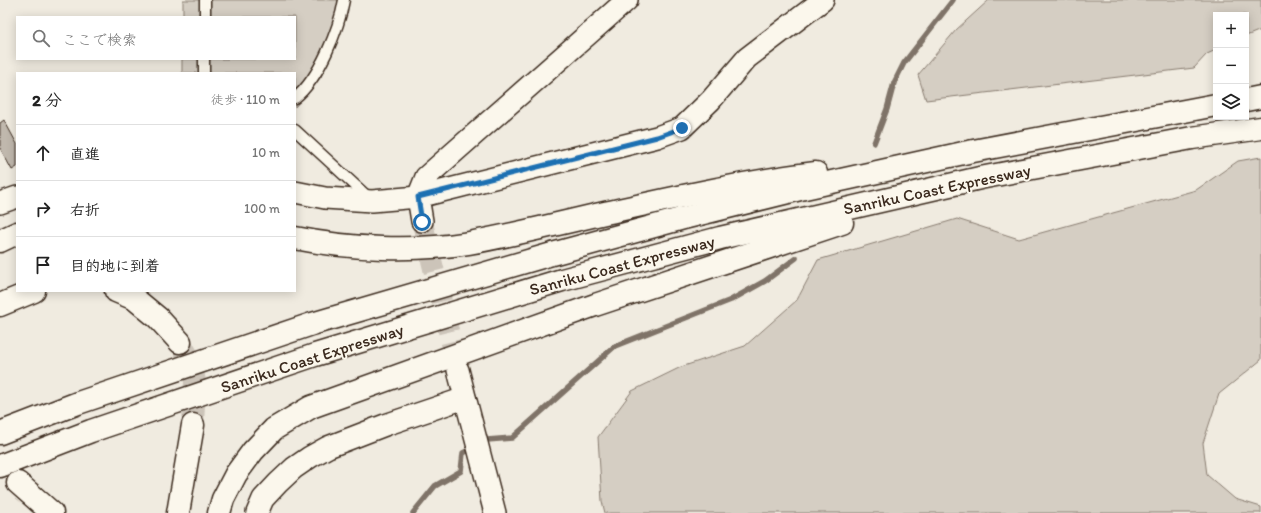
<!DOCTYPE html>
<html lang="ja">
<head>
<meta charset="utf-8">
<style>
	:root { --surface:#fff; --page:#f6f6f6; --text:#222; --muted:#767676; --line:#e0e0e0 }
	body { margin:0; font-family:Itim,"Klee One",sans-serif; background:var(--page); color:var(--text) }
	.controls { position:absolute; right:12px; top:12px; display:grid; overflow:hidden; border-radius:0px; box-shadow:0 2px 10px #0003 }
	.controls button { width:36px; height:36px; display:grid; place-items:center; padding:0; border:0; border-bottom:1px solid var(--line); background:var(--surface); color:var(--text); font:20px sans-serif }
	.stop { position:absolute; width:12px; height:12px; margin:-9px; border:3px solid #1f6fb2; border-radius:50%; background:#fff }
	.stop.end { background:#1f6fb2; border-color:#fff; box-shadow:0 1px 4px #0008 }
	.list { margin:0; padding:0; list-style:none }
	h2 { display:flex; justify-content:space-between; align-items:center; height:52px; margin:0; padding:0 16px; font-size:17px }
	h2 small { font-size:13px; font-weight:400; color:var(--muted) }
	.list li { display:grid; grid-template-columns:26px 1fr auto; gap:12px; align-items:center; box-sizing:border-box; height:56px; padding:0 16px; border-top:1px solid var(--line) }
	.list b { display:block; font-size:15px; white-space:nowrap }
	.list em { font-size:13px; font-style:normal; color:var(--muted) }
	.icon { flex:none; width:22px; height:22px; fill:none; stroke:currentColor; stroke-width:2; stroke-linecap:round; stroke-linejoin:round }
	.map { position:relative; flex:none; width:1261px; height:513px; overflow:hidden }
	.search { position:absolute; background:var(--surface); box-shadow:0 2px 10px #0003; left:16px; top:16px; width:280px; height:44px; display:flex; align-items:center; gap:10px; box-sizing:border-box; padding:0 14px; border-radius:0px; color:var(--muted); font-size:15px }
	.panel { position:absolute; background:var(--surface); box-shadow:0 2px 10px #0003; left:16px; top:72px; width:280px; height:220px; border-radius:0px }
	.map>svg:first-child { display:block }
</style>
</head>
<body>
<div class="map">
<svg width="1261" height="513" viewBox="0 0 1261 513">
	<rect width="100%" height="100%" fill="#f0ebe0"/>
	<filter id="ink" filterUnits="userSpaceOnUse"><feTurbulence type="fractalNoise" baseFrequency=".025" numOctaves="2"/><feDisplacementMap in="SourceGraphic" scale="8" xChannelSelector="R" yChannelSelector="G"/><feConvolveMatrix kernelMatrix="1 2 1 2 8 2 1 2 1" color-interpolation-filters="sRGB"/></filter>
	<g filter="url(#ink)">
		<g fill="#d5cec3" stroke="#887c70">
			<polygon points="183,0 349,0 345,19 321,77 295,107 295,73 182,73 182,59 295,59 295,17 183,17"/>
			<polygon points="989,0 1261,0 1261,30 1246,36 1246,15 1216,15 1216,50 1207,54 1194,68 926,100 918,75 956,30"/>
			<polygon points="1261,157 1261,360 1219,394 1203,443 1207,475 1235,499 1261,507 1261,513 605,513 602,501 598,437 632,391 681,367 745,346 797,300 818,260 957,219 1019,239 1196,190 1238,161"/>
		</g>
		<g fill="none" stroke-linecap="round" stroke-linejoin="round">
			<g stroke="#7f7367" stroke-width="5.5">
				<polyline points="874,143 887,109 894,83 904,63 953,0"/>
				<polyline points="481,444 487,440 512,438 615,346 731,300 765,281 796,258"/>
				<polyline points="413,513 435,486 461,471 463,453 473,448"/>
			</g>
		</g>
		<polygon fill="#c0b8ad" stroke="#3b2a1e" points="4,120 17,144 17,167 12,170 0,148 0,123"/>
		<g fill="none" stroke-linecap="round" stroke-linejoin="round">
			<polyline stroke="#ccc4b9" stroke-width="21" stroke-dasharray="21 10" stroke-linecap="butt" points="422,221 458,370"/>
			<polyline stroke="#ccc4b9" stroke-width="22" stroke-dasharray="22 11" stroke-linecap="butt" points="180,342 189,358 195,381 193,425"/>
			<defs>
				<g id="lane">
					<polyline points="205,17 205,0"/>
					<polyline points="204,73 204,59"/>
					<path d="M295,98C319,79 339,29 344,0"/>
					<polyline points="295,130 369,198"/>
				</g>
				<g id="street">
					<polyline points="295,192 325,198 372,201 418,197 657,137 682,128 711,100 747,58 823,0"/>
					<polyline points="0,203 17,197"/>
					<polyline points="422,221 418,197 426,177 627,0"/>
					<polyline points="458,370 495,513"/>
					<polyline points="257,513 263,499 278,483 294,468 310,457 328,447 385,425 465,398"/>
				</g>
				<g id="highway">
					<polyline points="1246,100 1261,97"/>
					<path d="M295,238C350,249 414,252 469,243C512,235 554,225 596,215C669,199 742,182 816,173"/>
					<polyline points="0,241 17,233"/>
					<polyline points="116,291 135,299 158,318 180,342"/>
					<polyline points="0,305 34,291"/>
					<polyline points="0,433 78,403 312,324 552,254 684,218 800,189 968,152 1216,105"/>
					<polyline points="0,466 91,431 315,355 562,280 720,238 980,178 1192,138 1261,128"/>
					<polyline points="18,483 52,513"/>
					<polyline points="178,513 193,425"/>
					<polyline points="219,513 223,499 236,474 253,451 274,429 311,407 595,305 842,223"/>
				</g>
			</defs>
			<use href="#lane" stroke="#3b2a1e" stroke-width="13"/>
			<use href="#street" stroke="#3b2a1e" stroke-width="24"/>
			<use href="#highway" stroke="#3b2a1e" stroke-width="25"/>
			<use href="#lane" stroke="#fbf7ec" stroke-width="10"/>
			<use href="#street" stroke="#fbf7ec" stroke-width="21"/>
			<use href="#highway" stroke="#fbf7ec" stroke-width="22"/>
		</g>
	</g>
	<g fill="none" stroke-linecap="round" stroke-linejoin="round" filter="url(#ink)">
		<polyline stroke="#1f6fb2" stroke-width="5" points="422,222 418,197 657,137 682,128"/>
	</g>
	<g text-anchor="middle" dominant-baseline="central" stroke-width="4" stroke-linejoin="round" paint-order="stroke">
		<g font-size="17" fill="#3b2a1e" stroke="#fbf7ec">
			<text transform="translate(937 189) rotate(-12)">Sanriku Coast Expressway</text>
			<text transform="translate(622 265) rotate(-15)">Sanriku Coast Expressway</text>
			<text transform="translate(312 358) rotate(-18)">Sanriku Coast Expressway</text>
		</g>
	</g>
</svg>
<div class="controls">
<button>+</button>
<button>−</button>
<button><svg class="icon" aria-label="layers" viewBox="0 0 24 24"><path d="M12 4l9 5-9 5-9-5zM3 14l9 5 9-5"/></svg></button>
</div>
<div class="stop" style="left:422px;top:222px"></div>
<div class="stop end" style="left:682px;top:128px"></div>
<div class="search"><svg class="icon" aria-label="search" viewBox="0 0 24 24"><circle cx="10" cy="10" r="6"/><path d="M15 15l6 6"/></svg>ここで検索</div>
<section class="panel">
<h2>2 分<small>徒歩 · 110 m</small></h2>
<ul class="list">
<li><svg class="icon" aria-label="ahead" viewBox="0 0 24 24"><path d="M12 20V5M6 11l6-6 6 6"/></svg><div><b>直進</b></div><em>10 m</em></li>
<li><svg class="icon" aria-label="right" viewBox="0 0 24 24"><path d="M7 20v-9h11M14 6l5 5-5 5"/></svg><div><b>右折</b></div><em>100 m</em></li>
<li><svg class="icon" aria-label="arrive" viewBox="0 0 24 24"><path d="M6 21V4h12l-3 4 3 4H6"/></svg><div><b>目的地に到着</b></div></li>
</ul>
</section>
</div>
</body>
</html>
